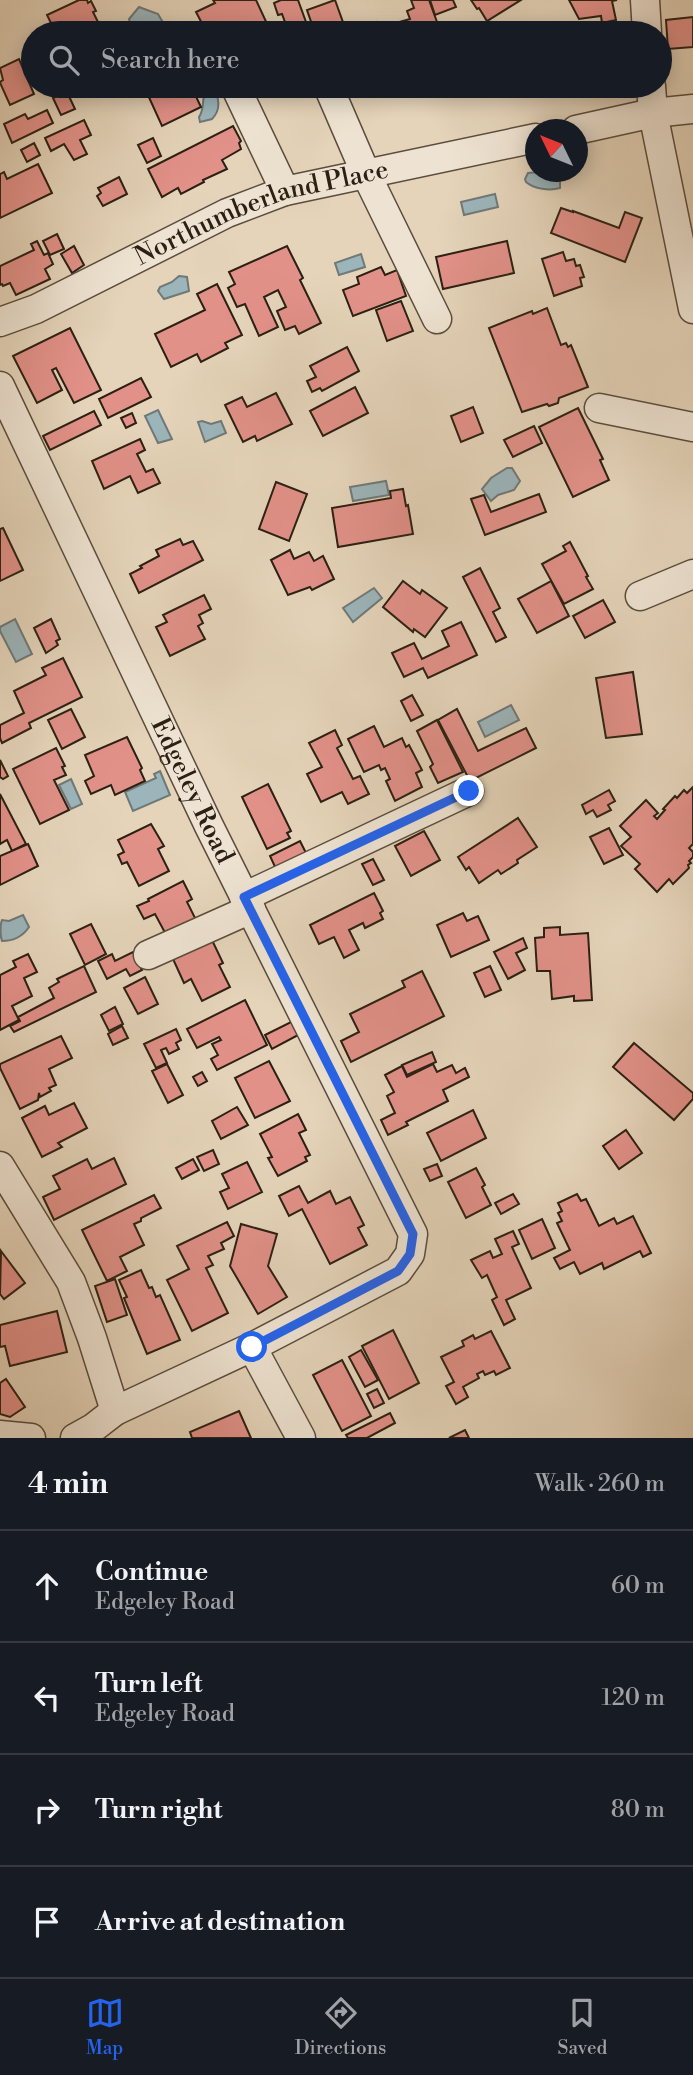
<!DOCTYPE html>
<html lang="en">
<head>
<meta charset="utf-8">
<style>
	:root { --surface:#171b24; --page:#242831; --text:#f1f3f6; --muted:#9ea1a6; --line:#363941; --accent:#2563eb }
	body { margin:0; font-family:"Libre Bodoni",serif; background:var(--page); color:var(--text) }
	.compass { position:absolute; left:525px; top:119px; width:63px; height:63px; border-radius:50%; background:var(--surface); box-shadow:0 4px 18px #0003; rotate:313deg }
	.stop { position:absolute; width:21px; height:21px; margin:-16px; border:5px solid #2563eb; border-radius:50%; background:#fff }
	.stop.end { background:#2563eb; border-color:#fff; box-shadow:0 2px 7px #0008 }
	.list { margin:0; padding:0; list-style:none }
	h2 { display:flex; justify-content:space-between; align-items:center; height:91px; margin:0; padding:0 28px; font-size:30px }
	h2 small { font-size:23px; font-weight:400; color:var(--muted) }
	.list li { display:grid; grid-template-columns:46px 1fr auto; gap:21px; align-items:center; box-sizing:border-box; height:112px; padding:0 28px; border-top:2px solid var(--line) }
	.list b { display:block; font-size:26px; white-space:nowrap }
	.list p { margin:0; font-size:23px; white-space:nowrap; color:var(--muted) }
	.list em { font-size:23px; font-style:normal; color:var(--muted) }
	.icon { flex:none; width:38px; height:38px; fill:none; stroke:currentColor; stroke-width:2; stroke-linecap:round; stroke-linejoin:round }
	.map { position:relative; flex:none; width:693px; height:1438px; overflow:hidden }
	.search { position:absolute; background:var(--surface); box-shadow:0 4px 18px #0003; left:21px; right:21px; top:21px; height:77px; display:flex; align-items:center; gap:18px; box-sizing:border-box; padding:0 24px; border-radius:38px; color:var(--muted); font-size:26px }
	.sheet { height:539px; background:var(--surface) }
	nav { display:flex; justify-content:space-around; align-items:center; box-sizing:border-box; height:98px; border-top:2px solid var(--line); background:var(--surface); font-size:19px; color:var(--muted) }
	nav a { display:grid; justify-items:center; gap:4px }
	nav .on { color:var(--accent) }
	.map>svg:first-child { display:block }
</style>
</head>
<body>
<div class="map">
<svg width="693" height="1438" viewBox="0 0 693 1438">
	<rect width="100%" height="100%" fill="#e5d4ba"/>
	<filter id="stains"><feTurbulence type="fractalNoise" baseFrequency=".00286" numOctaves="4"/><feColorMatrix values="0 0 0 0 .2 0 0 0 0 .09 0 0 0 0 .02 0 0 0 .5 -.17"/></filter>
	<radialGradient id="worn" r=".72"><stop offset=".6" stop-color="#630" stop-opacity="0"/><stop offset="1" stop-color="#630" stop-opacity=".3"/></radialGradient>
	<g fill="#9cb5bb" stroke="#6f7978" stroke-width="2">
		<polygon points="139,7 158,14 169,33 132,31 129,19"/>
		<path d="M212,87C220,97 221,110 212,119L200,122L199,117C206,107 200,96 208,88Z"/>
		<path d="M539,172H556L560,180V188C550,191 534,189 526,182L525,179L528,173Z"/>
		<polygon points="495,194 498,207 464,215 461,202"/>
		<polygon points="361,254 365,267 339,275 335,263"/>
		<polygon points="179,276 187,277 189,291 164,299 158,291 160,287 172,282"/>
		<polygon points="158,410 172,439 158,443 145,416"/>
		<polygon points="202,421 211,424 221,421 226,433 205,442 198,422"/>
		<polygon points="507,468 512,468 520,481 514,490 498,495 491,501 482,489 491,478"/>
		<polygon points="386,481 389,495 353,501 350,487"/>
		<polygon points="374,588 382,598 353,622 343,608"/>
		<polygon points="15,619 32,654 16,662 0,631 0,627"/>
		<polygon points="511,705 519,720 485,737 478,722"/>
		<polygon points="160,771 170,795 133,811 125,792 156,778 154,774"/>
		<polygon points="71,779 82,804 71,809 59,785"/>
		<path d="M23,915L29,927C23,936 13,941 2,941C0,936 0,925 2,920L9,921Z"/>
	</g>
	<g fill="#e29189" stroke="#2b2013" stroke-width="2">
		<polygon points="79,0 87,0 88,3 91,1 96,11 93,12 101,28 93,32 93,33 56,33 47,15"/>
		<polygon points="213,0 256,0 269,28 258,33 246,33 244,29 235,33 207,33 196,12 215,3"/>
		<polygon points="281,0 298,0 310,33 289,33 282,14 278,15 274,3"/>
		<polygon points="335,0 344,25 333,29 335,33 315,33 307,10"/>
		<polygon points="411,0 429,0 441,33 399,33 396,23 410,19 407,11 414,8"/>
		<polygon points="430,0 453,0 456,7 435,15"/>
		<polygon points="471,0 521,0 487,21 479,8 477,9"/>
		<polygon points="569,0 617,0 612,1 616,20 602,23 601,16 579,19"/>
		<polygon points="693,17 693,47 668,49 666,20"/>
		<polygon points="376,22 380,33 344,33"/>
		<polygon points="19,59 34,94 10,105 1,85 0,82 3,80 0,68"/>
		<polygon points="162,86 191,86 201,107 162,126 147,93"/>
		<polygon points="67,92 75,109 61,115 53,98"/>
		<polygon points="47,110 53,123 12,143 4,124 25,114 28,119"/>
		<polygon points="84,120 91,135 80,140 87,154 74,160 64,144 51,151 45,138"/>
		<polygon points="233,126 241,141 239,143 241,149 222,160 227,169 203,180 204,182 181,194 178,188 162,197 148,169"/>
		<polygon points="153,138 161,156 147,163 138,145"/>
		<polygon points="34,143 40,155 27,162 21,150"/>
		<polygon points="38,164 52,193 0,218 0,174 4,172 7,179"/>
		<polygon points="119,177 127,194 103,206 97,196 101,193 98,188"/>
		<polygon points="561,208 573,212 573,211 619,228 625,212 642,218 625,262 551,233"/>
		<polygon points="57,234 64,249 50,255 43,241"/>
		<polygon points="37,241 44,255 48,253 53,264 45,269 50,279 16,295 10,283 3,286 2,284 0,285 0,266 34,250 31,244"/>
		<polygon points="507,241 514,273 443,289 436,257"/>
		<polygon points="74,246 84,265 72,273 61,254"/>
		<polygon points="287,246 303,278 300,280 321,323 299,334 295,326 285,330 277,311 286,307 278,290 264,297 278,327 259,336 245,304 237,307 228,288 235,284 229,272"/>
		<polygon points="563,252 566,261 574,259 576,266 580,265 584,277 580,278 582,286 554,296 542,259"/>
		<polygon points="381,267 385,275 397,270 406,296 353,316 343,290 359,284 357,277"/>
		<polygon points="217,284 242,335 225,343 228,348 201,362 197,354 171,367 155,334 205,310 197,294"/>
		<polygon points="401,301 413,331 387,341 376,310"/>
		<polygon points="547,308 561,345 566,343 568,347 571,345 588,387 559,398 558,403 549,406 547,404 522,412 489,328 532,311 533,314"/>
		<polygon points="70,328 101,390 74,403 56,368 52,370 62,390 37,403 13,356"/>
		<polygon points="347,347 359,371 322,391 320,388 312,392 307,381 316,377 310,366"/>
		<polygon points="141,378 151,397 108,418 99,399"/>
		<polygon points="355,387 368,413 323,436 310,411"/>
		<polygon points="276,393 292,424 257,441 255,436 243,442 225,405 242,397 247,407"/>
		<polygon points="473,407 483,433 461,442 451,416"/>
		<polygon points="578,408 603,459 600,460 609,480 573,497 539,427"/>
		<polygon points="94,411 101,425 50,450 43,436"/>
		<polygon points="132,413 136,423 126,428 121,418"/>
		<polygon points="534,426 542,443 513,457 504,440"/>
		<polygon points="140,439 145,450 137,454 146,472 153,469 160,483 138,493 130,476 104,489 92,461"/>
		<polygon points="276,482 307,494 289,541 259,529"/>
		<polygon points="403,489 406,506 408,505 413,534 338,547 332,508 391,498 390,491"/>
		<polygon points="539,494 546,512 485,535 471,499 484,495 491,512"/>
		<polygon points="3,528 23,570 0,581 0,529"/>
		<polygon points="180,539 183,545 193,541 203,560 139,593 130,574 142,568 140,566 159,556 156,550"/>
		<polygon points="570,542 588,576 586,577 593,589 564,604 542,564 566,551 563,546"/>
		<polygon points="290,550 294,559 309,552 314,561 323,556 334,579 312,590 310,587 288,595 271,560"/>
		<polygon points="480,568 500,608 493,612 506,637 496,642 463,577"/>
		<polygon points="403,581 420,594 422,590 447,608 425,637 414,629 413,632 383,607"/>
		<polygon points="551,581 569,616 537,633 518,599"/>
		<polygon points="204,595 211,609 199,615 203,623 198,626 205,639 170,656 156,627 167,622 163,615"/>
		<polygon points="603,600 615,622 585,638 573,616"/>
		<polygon points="51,619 60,639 56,641 58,645 46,653 34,628"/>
		<polygon points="461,622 477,655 428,678 423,668 404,677 392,653 414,643 422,659 449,646 442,631"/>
		<polygon points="63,658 82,697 29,723 31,728 2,743 0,738 0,725 24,713 14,691 46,675 42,668"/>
		<polygon points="633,672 642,734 606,738 596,678"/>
		<polygon points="412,695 423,715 411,721 401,701"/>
		<polygon points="71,709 85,737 62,749 48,720"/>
		<polygon points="457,709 478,751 526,728 536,748 470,781 438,720"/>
		<polygon points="437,720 463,772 438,783 430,767 433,764 417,731"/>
		<polygon points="374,726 384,747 402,738 406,747 409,745 422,770 416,773 422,787 395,801 386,781 390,779 385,768 381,770 379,765 364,772 348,739"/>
		<polygon points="335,730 342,745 337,748 353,779 360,776 369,794 348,804 342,792 321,802 307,774 322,767 309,743"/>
		<polygon points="127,737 142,768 140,770 145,781 115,795 111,785 91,794 85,781 94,776 85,755"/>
		<polygon points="56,748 65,766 62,767 66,775 54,780 69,810 40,824 13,769"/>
		<polygon points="0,760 8,776 3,779 0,777"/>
		<polygon points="268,784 291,831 287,833 290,838 267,849 242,797"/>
		<polygon points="693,787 693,844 689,848 693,852 693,857 689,861 691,863 688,865 689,868 673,884 669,879 657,892 635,869 640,864 621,846 631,837 620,826 646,800 658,813 654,816 657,819 665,810 663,809 675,796 677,798 684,790 687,793"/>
		<polygon points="609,790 615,801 608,805 611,810 597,817 593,810 586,814 582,805"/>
		<polygon points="0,794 26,844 12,851 7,840 0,844"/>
		<polygon points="518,818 537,847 517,860 518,863 501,874 498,870 479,883 469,867 466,870 458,857"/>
		<polygon points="151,824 164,846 158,849 169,871 139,886 127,862 122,864 118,855 124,852 118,840"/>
		<polygon points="609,828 623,855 604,864 590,837"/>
		<polygon points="424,831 440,860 411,876 395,846"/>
		<polygon points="300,841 307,855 276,869 270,856"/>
		<polygon points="28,844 38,866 0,885 0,856"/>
		<polygon points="373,859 384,880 373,885 362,864"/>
		<polygon points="183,881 192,899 187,902 200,928 170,942 155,914 144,919 137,906 149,901 148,899"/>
		<polygon points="374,893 383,911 380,913 383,919 365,928 363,923 349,930 359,950 344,958 334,937 319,944 310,925"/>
		<polygon points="463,913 467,921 478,916 489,940 451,957 437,925"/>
		<polygon points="91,924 106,954 85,965 70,934"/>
		<polygon points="560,927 560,935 588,933 592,1000 574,1001 574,996 552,999 550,971 537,971 535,938 544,937 544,928"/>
		<polygon points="211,938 223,963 219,965 230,987 202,1001 191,979 184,983 173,959"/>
		<polygon points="523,938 527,948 516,953 525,970 508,979 494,952"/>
		<polygon points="133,952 142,970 130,976 126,969 107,979 98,961 112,954 115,961"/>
		<polygon points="28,954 37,972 24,978 32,996 12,1006 19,1020 0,1030 0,975 16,967 13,961"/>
		<polygon points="84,966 96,992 14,1032 10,1026 20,1021 18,1017 54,998 49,988 59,982 57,979"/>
		<polygon points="490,966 501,990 485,997 474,973"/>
		<polygon points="422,971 444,1016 351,1062 341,1041 359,1032 350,1014 405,987 402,981"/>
		<polygon points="145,977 158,1004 138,1014 124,988"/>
		<polygon points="245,1000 267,1045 217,1070 211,1059 218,1055 212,1044 221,1040 219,1037 197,1048 187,1029"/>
		<polygon points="115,1007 123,1024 109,1031 101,1015"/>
		<polygon points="293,1021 300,1034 272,1049 265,1035"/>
		<polygon points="122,1026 128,1038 113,1045 108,1034"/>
		<polygon points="176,1029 181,1040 176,1043 179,1049 169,1054 166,1048 161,1050 167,1063 156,1068 144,1044"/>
		<polygon points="61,1036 72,1058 49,1069 56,1085 49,1088 51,1091 40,1097 39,1093 38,1100 20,1109 0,1068 0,1064"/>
		<polygon points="634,1043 693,1093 693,1099 674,1120 613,1067"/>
		<polygon points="432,1052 436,1062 407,1075 402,1065"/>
		<polygon points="269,1061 290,1101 255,1118 235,1078"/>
		<polygon points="167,1064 183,1095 168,1103 152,1071"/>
		<polygon points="433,1064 437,1072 452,1065 456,1073 465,1068 469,1077 443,1090 448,1101 406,1122 408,1125 388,1135 381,1120 395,1113 387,1096 394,1092 385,1075 402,1066 407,1077"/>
		<polygon points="202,1072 207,1081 198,1086 193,1077"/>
		<polygon points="74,1103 87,1128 58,1143 62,1147 42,1157 22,1118 45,1106 49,1115"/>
		<polygon points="237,1107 248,1125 221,1139 212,1121"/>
		<polygon points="473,1110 486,1138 441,1161 427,1133"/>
		<polygon points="298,1114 306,1130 299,1133 310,1155 305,1157 307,1161 278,1176 268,1158 272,1157 260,1134"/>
		<polygon points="626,1130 642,1153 619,1169 603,1146"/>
		<polygon points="213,1150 219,1164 204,1171 197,1157"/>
		<polygon points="114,1158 126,1184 54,1220 43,1197 60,1189 53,1176 87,1159 92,1169"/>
		<polygon points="193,1159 199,1170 182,1179 176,1168"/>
		<polygon points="247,1162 262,1192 228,1209 220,1192 229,1188 222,1174"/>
		<polygon points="437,1164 442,1176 430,1181 424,1169"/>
		<polygon points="476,1168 485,1185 482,1187 491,1205 466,1218 448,1182"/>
		<polygon points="299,1186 308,1203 330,1191 336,1204 350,1197 364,1225 358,1228 367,1245 330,1264 302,1209 289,1216 279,1196"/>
		<polygon points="513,1194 519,1204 501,1214 495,1203"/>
		<polygon points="577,1194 581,1201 586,1199 599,1226 614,1218 617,1224 633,1216 651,1253 643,1257 640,1251 604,1269 602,1263 580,1274 574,1262 560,1269 554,1258 570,1250 557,1223 562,1221 558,1213 562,1211 558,1203"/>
		<polygon points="154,1195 161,1208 141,1218 141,1221 134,1224 144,1245 120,1257 127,1271 107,1281 82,1230"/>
		<polygon points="542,1219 555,1248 532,1259 519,1230"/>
		<polygon points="227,1222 234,1236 221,1243 224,1249 208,1256 213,1265 206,1268 228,1313 192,1331 167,1280 189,1269 177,1246"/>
		<polygon points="241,1224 277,1234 268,1266 287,1297 258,1314 230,1266"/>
		<polygon points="513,1231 519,1244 512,1247 531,1288 506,1300 515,1319 504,1325 492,1300 497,1297 487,1275 482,1278 471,1260 490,1251 493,1258 502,1254 495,1239"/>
		<polygon points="1,1251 25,1283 4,1299 0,1294"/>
		<polygon points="141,1270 149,1288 152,1287 156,1297 160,1295 180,1340 147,1354 124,1298 127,1297 119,1280"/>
		<polygon points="115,1279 127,1315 107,1322 95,1286"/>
		<polygon points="57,1311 67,1352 10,1366 5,1346 0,1347 0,1325"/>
		<polygon points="393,1330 419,1383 389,1399 362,1346"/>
		<polygon points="491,1331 510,1368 496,1375 494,1371 485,1375 483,1371 477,1374 479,1378 463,1387 468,1397 456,1404 446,1386 454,1382 441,1357 464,1346 462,1341 473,1335 475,1339"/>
		<polygon points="361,1350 378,1380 365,1387 349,1357"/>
		<polygon points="342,1360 371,1416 342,1431 313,1375"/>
		<polygon points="6,1379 25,1407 10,1417 0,1414 0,1383"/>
		<polygon points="377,1389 384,1403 374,1408 367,1394"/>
		<polygon points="239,1411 251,1438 192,1438 190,1432"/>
		<polygon points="390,1413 395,1423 367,1438 348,1438 346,1435"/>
		<polygon points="465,1430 469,1438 449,1438"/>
	</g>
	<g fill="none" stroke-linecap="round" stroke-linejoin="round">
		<defs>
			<g id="minor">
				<polyline points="645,0 647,33"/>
				<polyline points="235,86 285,191"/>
				<polyline points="328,86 366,174 437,319"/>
				<polyline points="651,86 653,113 693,309"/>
				<polyline points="576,130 653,113 693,109"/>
				<path id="s1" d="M0,322L36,309L227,213L285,191L536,138"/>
				<path id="s2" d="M0,386L209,826L413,1234L410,1254L398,1271L252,1347L115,1411L93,1428L75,1438"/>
				<polyline points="599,408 693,427"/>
				<polyline points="640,596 693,574"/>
				<polyline points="244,897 469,791"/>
				<polyline points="148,955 251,909"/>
				<polyline points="0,1166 71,1282 92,1338 115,1411"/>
				<polyline points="252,1347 301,1438"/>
				<polyline points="0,1435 31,1438"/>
			</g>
		</defs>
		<use href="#minor" stroke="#5a4d3d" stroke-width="31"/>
		<use href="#minor" stroke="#eee3d2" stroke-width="28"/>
	</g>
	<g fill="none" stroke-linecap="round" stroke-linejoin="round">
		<polyline stroke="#2563eb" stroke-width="9" points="252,1347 398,1271 410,1254 413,1234 244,897 469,791"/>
	</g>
	<g text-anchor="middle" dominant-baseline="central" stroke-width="5" stroke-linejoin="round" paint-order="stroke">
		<g font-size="26" fill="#2b2013" stroke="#eee3d2">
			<text stroke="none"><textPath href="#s1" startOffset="285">Northumberland Place</textPath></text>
			<text stroke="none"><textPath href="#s2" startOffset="448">Edgeley Road</textPath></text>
		</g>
	</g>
	<rect width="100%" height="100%" filter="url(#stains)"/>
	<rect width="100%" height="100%" fill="url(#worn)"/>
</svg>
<svg class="compass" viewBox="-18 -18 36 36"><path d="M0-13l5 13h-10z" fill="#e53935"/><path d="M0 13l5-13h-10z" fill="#9ea1a6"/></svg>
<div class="stop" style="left:252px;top:1347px"></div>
<div class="stop end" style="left:469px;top:791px"></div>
<div class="search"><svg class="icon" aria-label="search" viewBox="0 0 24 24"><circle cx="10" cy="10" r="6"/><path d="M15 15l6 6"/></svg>Search here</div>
</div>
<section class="sheet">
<h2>4 min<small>Walk · 260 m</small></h2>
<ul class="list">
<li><svg class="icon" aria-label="ahead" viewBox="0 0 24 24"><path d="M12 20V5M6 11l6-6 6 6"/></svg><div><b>Continue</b><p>Edgeley Road</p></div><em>60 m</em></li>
<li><svg class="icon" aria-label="left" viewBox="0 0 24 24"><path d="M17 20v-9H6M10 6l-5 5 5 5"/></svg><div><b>Turn left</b><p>Edgeley Road</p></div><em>120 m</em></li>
<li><svg class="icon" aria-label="right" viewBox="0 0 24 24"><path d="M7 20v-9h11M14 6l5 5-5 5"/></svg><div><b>Turn right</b></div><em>80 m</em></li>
<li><svg class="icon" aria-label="arrive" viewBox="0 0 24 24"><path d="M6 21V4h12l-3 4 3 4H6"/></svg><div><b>Arrive at destination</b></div></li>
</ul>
</section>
<nav>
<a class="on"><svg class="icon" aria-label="map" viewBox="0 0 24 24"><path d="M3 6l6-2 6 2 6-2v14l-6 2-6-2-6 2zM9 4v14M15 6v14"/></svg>Map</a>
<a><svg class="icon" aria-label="directions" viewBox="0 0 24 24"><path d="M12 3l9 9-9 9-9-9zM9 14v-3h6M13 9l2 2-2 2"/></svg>Directions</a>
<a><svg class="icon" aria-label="saved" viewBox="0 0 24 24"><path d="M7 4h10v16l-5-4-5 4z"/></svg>Saved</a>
</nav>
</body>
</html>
